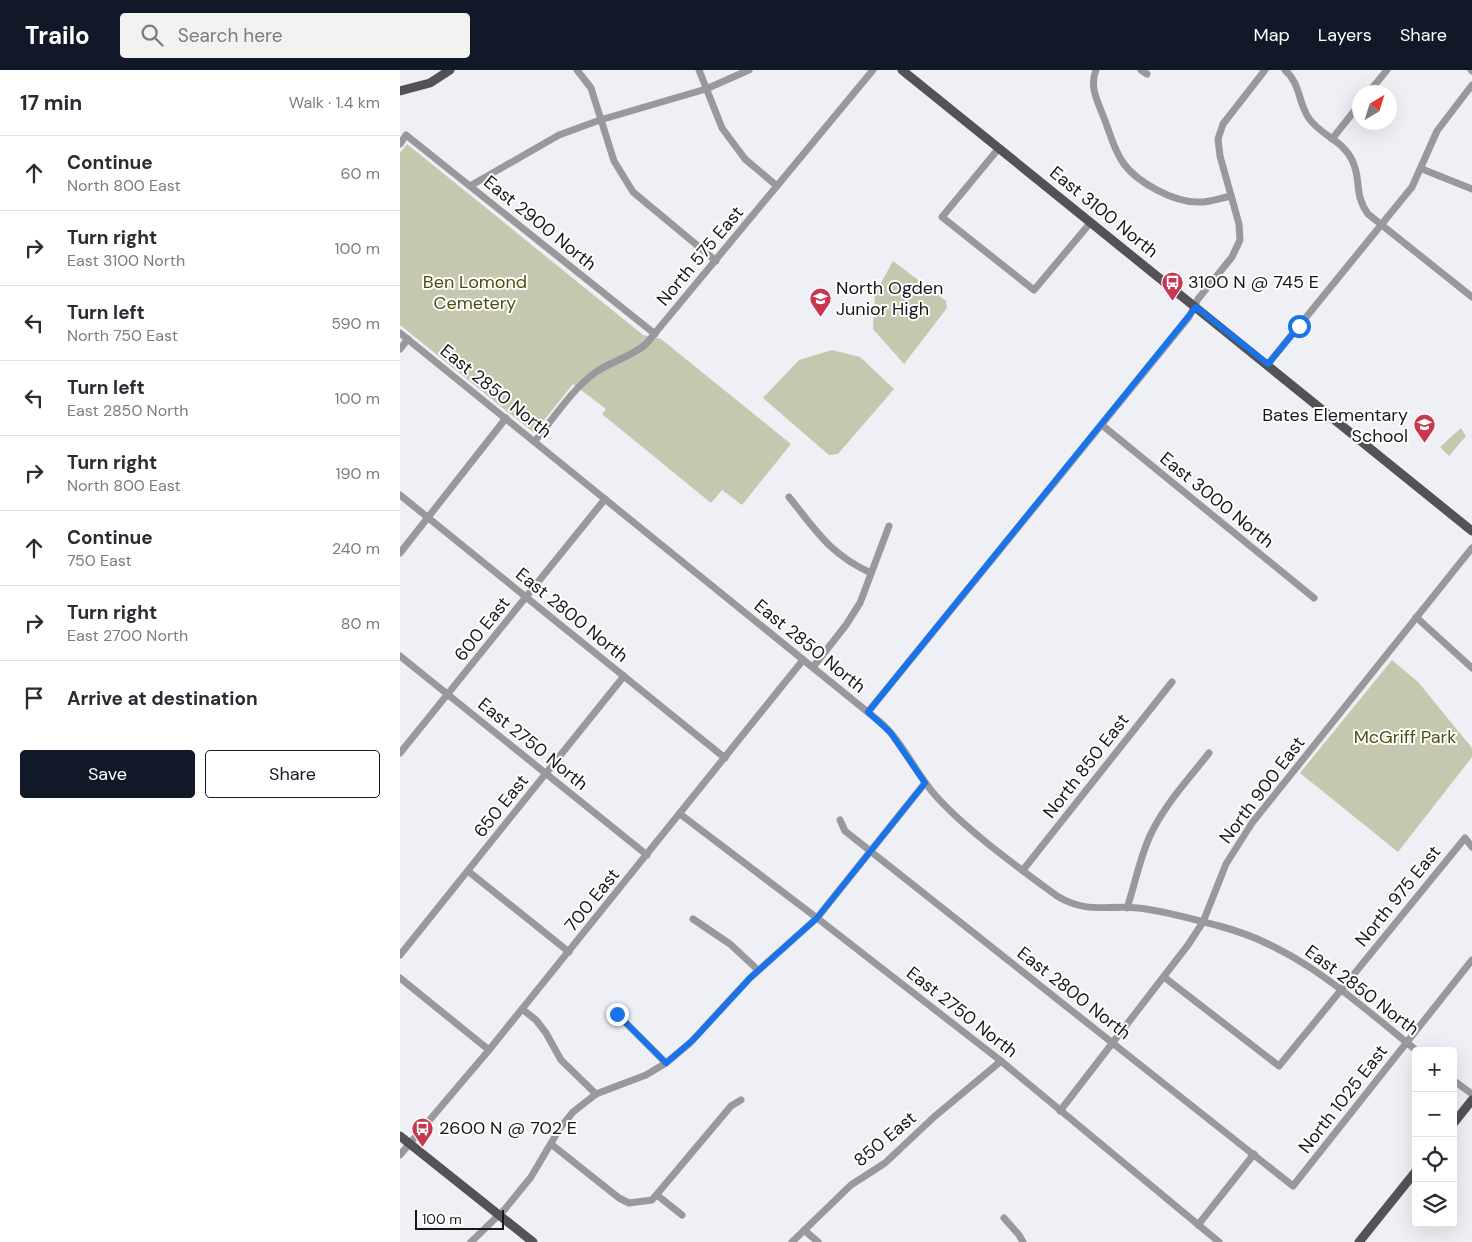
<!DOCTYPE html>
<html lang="en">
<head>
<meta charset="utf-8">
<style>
	:root { --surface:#fff; --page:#f2f2f3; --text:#2b2b33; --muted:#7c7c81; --line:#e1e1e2; --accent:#111827 }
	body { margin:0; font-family:"DM Sans",sans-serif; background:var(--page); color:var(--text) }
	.controls { position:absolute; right:15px; bottom:15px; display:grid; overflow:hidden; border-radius:5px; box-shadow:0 5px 20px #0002 }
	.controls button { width:45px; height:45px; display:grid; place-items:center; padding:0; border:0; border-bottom:1px solid var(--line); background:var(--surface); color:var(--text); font:25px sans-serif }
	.compass { position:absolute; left:952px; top:15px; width:45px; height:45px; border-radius:50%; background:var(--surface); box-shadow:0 5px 20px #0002; rotate:38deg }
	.scale { position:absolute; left:15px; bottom:12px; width:89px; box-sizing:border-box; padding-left:5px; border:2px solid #171719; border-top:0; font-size:14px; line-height:18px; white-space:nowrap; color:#171719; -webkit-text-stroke:4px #fff; paint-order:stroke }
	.stop { position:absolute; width:15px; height:15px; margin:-11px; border:4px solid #1a73e8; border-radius:50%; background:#fff }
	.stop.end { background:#1a73e8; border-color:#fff; box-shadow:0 1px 5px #0008 }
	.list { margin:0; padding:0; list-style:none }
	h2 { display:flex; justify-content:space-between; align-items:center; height:65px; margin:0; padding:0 20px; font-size:21px }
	h2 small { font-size:16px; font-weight:400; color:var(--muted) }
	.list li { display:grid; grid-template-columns:32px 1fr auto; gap:15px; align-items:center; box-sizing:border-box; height:75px; padding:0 20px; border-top:1px solid var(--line) }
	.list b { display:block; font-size:19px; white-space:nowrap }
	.list p { margin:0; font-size:16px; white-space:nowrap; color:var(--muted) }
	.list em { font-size:16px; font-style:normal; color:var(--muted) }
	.actions { display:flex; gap:10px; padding:15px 20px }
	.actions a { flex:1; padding:11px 0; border:1px solid var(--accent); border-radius:5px; text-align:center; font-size:18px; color:var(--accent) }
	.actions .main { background:var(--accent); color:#fff }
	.icon { flex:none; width:28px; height:28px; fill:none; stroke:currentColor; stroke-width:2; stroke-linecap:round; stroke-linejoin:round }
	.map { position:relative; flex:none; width:1072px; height:1172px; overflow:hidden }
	header { display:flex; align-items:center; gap:30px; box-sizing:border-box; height:70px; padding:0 25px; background:var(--accent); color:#fff }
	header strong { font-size:24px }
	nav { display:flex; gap:28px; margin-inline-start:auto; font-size:18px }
	.search { width:350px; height:45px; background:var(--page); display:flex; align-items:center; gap:12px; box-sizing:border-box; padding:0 18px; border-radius:5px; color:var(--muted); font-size:19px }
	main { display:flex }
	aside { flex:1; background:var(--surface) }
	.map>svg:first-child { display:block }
</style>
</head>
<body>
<header>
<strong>Trailo</strong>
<div class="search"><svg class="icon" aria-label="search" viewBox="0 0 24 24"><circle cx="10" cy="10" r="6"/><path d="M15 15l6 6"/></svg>Search here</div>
<nav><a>Map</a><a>Layers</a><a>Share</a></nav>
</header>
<main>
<aside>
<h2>17 min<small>Walk · 1.4 km</small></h2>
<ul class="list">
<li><svg class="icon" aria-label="ahead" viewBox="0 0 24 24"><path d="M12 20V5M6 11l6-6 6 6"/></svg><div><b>Continue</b><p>North 800 East</p></div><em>60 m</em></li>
<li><svg class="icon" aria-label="right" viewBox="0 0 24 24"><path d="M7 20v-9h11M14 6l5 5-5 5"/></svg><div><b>Turn right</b><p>East 3100 North</p></div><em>100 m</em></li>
<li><svg class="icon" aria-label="left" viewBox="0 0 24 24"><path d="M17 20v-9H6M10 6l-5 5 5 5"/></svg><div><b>Turn left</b><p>North 750 East</p></div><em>590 m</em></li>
<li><svg class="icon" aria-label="left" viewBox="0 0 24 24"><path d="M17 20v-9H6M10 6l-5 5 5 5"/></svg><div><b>Turn left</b><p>East 2850 North</p></div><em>100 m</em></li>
<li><svg class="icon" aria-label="right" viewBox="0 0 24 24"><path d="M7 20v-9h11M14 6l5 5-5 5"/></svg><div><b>Turn right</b><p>North 800 East</p></div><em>190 m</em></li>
<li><svg class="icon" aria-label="ahead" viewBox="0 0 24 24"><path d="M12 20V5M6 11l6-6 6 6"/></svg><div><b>Continue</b><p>750 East</p></div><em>240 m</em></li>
<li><svg class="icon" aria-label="right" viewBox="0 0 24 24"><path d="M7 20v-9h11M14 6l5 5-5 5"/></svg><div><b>Turn right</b><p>East 2700 North</p></div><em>80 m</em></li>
<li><svg class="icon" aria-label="arrive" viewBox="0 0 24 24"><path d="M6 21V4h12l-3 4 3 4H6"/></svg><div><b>Arrive at destination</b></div></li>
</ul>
<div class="actions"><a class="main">Save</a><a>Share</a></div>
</aside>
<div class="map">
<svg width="1072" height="1172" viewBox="0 0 1072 1172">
	<rect width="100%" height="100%" fill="#eff0f6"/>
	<g fill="#c5c7ae">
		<polygon points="7,74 243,265 261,269 391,374 342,435 322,420 311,433 202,344 206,339 173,314 134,363 0,255 0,83"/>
		<polygon points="493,191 546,231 547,238 504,294 473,259 475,224"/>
		<polygon points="432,280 460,287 494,319 438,384 429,385 363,328 399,290"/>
		<polygon points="1061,358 1066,366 1049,386 1040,377"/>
		<polygon points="992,590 1018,612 1072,678 1072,687 998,782 900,703"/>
	</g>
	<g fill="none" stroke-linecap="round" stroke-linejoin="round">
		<g stroke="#99999c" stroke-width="7">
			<polyline points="177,0 191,18 214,91 233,122 316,191"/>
			<polyline points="299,0 322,58 345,89 377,116"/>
			<path d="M696,0C689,17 698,32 704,48C710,63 714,81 724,94C738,113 774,132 797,132C809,133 820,128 831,126"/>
			<polyline points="741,0 747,4"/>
			<path d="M885,0C900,13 898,31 908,47C919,65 943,70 952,90C962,109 953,123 968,144L1072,227"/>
			<polyline points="1071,0 1072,1"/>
			<polyline points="969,22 987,0"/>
			<polyline points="932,69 959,35"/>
			<polyline points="0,74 6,65 255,264"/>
			<polyline points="599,78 542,147 634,220 691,152"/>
			<polyline points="1022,99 1072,119"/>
			<polyline points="70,116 159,65 200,50 306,19 349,0"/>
			<path d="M0,263L480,652C503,672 515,702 535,725C566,760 619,798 657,826C687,844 706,835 738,838C765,841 793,849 819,856C898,876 955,931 1017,981"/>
			<polyline points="0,279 8,269"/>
			<polyline points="868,294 1012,117 1037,61 1072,15"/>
			<polyline points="702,355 914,528"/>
			<path d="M135,371C154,348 171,320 196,302C212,291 231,287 246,274L473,0"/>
			<polyline points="0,425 325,688"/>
			<path d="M389,427C417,462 430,484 471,503"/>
			<polyline points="0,483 106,348"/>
			<polyline points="1016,547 1072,598"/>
			<polyline points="0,586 247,785"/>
			<polyline points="413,597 446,555 460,533 489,456"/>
			<polyline points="468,642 789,247 798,229 832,187 840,170 839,154 820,86 818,69 823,54 865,0"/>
			<polyline points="0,683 205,429"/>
			<polyline points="280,744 417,848 601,991 819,1172"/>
			<polyline points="440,750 445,761 893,1116 1072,890"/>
			<polyline points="623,800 772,612"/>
			<polyline points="68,801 169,882"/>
			<path d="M727,838C735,814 739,791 749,768C763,736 788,710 809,683"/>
			<polyline points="293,849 330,874 358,900"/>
			<polyline points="0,885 224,606"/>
			<polyline points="764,907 879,996 1065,768 1072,777"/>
			<polyline points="0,908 89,980"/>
			<polyline points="122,939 136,950 146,963 161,990 196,1024"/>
			<polyline points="217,944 266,993"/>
			<polyline points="1053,1010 1072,1024"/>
			<polyline points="660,1041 788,875 803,852 826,794 852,753 1072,478"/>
			<polyline points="151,1074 219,1128 229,1133 252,1130 331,1036 341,1030"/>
			<polyline points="0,1085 89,980 403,590"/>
			<polyline points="257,1125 282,1145"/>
			<polyline points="604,1148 619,1165 623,1172"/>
			<polyline points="798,1155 854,1084"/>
			<polyline points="404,1160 418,1172"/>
			<polyline points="71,1172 105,1139 131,1107 160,1058 173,1042 196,1024 246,1005 266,993 290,973 350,908 417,848 525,713"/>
			<polyline points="392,1172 451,1115 485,1093 534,1047 601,991"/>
		</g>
		<g stroke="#535357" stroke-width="9">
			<polyline points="502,0 1072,461"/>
			<polyline points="0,21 30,13 50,0"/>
			<polyline points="1053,1054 1072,1030"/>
			<polyline points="0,1066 133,1172"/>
			<polyline points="959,1172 1016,1101"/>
		</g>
	</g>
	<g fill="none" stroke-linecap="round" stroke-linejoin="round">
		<polyline stroke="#1a73e8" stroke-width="6" points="217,944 266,993 293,970 350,908 417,848 525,713 490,662 468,642 796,237 868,294 899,256"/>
	</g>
	<defs>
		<symbol id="bus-pin" viewBox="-11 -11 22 30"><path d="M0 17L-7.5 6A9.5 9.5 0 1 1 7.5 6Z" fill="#c8374d" stroke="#fff"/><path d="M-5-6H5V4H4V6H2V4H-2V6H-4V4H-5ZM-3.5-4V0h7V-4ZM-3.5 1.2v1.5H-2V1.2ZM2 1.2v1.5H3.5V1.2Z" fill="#fff"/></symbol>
		<symbol id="school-pin" viewBox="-11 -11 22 30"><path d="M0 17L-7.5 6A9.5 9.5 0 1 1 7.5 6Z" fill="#c8374d" stroke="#fff"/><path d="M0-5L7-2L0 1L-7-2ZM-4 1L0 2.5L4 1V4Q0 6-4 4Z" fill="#fff"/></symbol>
	</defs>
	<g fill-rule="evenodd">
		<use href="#bus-pin" x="760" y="200" width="25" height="34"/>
		<use href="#school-pin" x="408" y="216" width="25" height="34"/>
		<use href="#school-pin" x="1012" y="342" width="25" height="34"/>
		<use href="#bus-pin" x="10" y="1046" width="25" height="34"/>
	</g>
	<g text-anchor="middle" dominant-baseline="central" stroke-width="4" stroke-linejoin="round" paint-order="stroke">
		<g font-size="18" fill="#171719" stroke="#fff">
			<text transform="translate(704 142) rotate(39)">East 3100 North</text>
			<text transform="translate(140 153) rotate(39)">East 2900 North</text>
			<text transform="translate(300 186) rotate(-50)">North 575 East</text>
			<text transform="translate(96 321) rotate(39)">East 2850 North</text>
			<text transform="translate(817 430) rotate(39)">East 3000 North</text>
			<text transform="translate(172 545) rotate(39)">East 2800 North</text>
			<text transform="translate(82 559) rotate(-51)">600 East</text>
			<text transform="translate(410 576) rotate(39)">East 2850 North</text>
			<text transform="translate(133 674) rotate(39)">East 2750 North</text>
			<text transform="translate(686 696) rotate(-52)">North 850 East</text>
			<text transform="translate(862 720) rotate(-53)">North 900 East</text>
			<text transform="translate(101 736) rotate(-51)">650 East</text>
			<text transform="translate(998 826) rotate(-51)">North 975 East</text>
			<text transform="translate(192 830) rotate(-51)">700 East</text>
			<text transform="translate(962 920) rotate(37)">East 2850 North</text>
			<text transform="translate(674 923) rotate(38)">East 2800 North</text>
			<text transform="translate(562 942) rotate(38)">East 2750 North</text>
			<text transform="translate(943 1029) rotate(-52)">North 1025 East</text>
			<text transform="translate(485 1069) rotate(-40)">850 East</text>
		</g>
		<g font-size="18" fill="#4d4e0d" stroke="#fff">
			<text x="75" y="212">Ben Lomond<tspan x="75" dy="21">Cemetery</tspan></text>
			<text x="1005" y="667">McGriff Park</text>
		</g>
		<g font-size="18" fill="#171719" stroke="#fff" text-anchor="start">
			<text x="788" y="212">3100 N @ 745 E</text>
			<text x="436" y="218">North Ogden<tspan x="436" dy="21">Junior High</tspan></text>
			<text x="1008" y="345" text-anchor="end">Bates Elementary<tspan x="1008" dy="21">School</tspan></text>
			<text x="39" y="1058">2600 N @ 702 E</text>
		</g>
	</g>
</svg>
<div class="controls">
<button>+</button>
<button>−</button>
<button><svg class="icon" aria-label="locate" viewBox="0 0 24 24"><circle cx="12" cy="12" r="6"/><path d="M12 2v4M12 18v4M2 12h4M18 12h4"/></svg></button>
<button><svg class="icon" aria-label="layers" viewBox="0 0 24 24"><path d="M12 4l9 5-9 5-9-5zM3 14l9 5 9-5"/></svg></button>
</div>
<svg class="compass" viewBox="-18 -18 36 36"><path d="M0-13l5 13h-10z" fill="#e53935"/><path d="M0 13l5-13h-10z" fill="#7c7c81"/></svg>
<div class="scale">100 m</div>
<div class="stop" style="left:899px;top:256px"></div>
<div class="stop end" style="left:217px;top:944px"></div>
</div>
</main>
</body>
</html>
